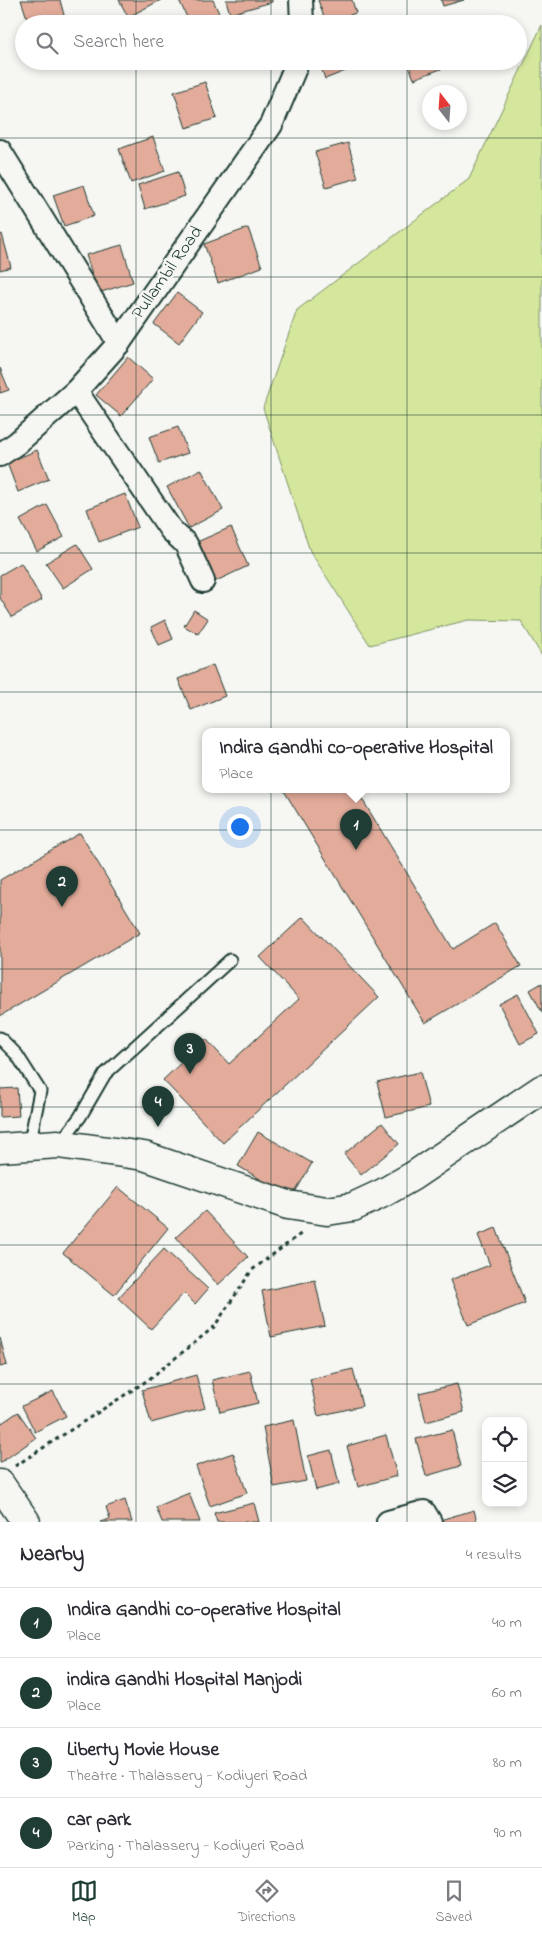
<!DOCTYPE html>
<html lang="en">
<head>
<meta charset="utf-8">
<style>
	:root { --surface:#fff; --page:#f7f7f7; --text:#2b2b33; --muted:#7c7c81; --line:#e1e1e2; --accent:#1f3d34 }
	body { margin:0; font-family:"Indie Flower",sans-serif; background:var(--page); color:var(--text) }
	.controls { position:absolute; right:15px; bottom:15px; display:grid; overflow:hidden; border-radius:10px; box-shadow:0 2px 8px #0003 }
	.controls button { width:45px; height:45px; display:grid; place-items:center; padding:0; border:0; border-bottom:1px solid var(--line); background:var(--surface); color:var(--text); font:25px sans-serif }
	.compass { position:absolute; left:422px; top:85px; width:45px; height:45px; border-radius:50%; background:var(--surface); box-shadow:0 2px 8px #0003; rotate:343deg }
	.you { position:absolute; left:239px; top:826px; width:18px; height:18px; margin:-12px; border:4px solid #fff; border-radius:50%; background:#1a73e8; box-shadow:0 0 0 8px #1a73e833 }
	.badge { display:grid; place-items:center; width:32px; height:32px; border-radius:50%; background:var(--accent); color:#fff; font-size:16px; font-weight:700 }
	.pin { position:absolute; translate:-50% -41px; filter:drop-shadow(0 1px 2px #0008) }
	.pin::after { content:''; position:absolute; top:26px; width:18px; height:15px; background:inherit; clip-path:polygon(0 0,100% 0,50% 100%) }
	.popup { position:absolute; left:202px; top:728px; width:308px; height:65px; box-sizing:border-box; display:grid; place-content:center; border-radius:10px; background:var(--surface); filter:drop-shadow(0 1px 4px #0005); font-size:16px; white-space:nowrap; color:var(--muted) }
	.popup b { font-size:19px; color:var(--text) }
	.popup::after { content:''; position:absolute; left:50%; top:100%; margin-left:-10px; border:10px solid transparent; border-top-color:var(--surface) }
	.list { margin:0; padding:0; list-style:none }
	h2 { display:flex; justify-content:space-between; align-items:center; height:65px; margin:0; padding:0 20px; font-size:21px }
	h2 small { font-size:16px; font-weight:400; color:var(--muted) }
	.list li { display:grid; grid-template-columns:32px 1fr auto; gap:15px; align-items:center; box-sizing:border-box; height:70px; padding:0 20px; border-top:1px solid var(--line) }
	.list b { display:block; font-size:19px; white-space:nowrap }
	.list p { margin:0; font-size:16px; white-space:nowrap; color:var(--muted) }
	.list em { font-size:16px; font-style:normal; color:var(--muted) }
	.icon { flex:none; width:28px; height:28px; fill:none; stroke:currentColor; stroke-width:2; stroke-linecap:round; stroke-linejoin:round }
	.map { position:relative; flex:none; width:542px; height:1522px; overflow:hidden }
	.search { position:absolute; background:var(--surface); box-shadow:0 2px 8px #0003; left:15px; right:15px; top:15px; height:55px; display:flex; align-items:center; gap:12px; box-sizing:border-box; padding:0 18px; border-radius:28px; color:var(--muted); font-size:19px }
	.sheet { height:345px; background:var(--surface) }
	nav { display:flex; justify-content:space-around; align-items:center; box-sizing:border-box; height:70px; border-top:1px solid var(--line); background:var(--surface); font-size:14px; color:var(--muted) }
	nav a { display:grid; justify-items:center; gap:2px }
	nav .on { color:var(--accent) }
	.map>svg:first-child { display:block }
</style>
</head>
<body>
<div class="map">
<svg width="542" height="1522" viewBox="0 0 542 1522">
	<rect width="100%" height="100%" fill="#f6f6f2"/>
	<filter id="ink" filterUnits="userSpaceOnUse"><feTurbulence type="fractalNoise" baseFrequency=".02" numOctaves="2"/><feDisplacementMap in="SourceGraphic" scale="10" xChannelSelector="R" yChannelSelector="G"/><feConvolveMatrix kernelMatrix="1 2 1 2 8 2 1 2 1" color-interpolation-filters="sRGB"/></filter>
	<g filter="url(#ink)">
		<polygon fill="#d5e79c" stroke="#7a9268" points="542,25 542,656 521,621 468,620 370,645 310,551 263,408 297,310 469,179"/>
		<g fill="#e2ab9a" stroke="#1f3d34">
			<polygon points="21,0 60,0 64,15 36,24 29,24"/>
			<polygon points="119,0 161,0 128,17"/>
			<polygon points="179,0 213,0 224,24 190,24"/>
			<polygon points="226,0 272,0 272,2 230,14"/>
			<polygon points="318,0 352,0 356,13 326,23"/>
			<polygon points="441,0 464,0 443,6"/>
			<polygon points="268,18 270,24 246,24"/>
			<polygon points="203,61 230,61 205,68"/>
			<polygon points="319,61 351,61 353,68 325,79"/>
			<polygon points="407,61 453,61 454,64 414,79"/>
			<polygon points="205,82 217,118 186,128 174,92"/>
			<polygon points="153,137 165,171 131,183 119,149"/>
			<polygon points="348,143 358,178 326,187 315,152"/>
			<polygon points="178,172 185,196 145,209 138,185"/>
			<polygon points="84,185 94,216 64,226 53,195"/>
			<polygon points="248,228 262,267 218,283 204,244"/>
			<polygon points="2,234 11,267 0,270 0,235"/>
			<polygon points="122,245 133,282 98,293 86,255"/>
			<polygon points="177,293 202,312 179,343 154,324"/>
			<polygon points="128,357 153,379 121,416 96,395"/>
			<polygon points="0,368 9,390 0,393"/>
			<polygon points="178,427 188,453 159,463 149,437"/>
			<polygon points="37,450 49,479 18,492 7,463"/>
			<polygon points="201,469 223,510 189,528 167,487"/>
			<polygon points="125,494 138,527 99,542 87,509"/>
			<polygon points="47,505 64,537 37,551 20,520"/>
			<polygon points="231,527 248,566 214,582 197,542"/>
			<polygon points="77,544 93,569 63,588 46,563"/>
			<polygon points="21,563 42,600 12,617 0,598 0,575"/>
			<polygon points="194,610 208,619 198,634 184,626"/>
			<polygon points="165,620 173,639 159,645 151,627"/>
			<polygon points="213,665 225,696 191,710 178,679"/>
			<polygon points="283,789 356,789 453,949 495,923 521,966 425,1023"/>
			<polygon points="80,833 140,933 0,1016 0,880"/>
			<polygon points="303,917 379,997 223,1143 163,1080 206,1039 229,1064 299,999 260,957"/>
			<polygon points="542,983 542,1012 530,990"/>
			<polygon points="518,994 539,1034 520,1044 499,1004"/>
			<polygon points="420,1072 429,1107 386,1117 377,1082"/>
			<polygon points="17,1088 19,1116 0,1117 0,1089"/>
			<polygon points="382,1123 399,1144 361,1175 344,1154"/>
			<polygon points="258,1132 312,1163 292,1198 238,1166"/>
			<polygon points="118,1187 168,1228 114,1295 63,1253"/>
			<polygon points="205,1211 248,1257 218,1285 176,1237"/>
			<polygon points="496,1228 525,1303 468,1325 450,1280 490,1265 478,1235"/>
			<polygon points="164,1249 208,1289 195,1304 184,1293 151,1329 118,1298"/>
			<polygon points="315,1280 325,1326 271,1337 262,1291"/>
			<polygon points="0,1338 7,1365 0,1367"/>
			<polygon points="353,1369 362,1406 318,1416 310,1379"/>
			<polygon points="250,1371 258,1403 220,1412 212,1380"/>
			<polygon points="196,1375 205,1408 151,1423 142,1390"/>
			<polygon points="457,1384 464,1412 426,1422 419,1393"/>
			<polygon points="53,1391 66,1416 35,1432 22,1406"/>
			<polygon points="18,1412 36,1438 0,1463 0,1419 2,1423"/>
			<polygon points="294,1420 306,1481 274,1487 263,1427"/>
			<polygon points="452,1430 461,1466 426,1476 416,1439"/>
			<polygon points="386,1435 397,1476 358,1487 347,1446"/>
			<polygon points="331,1450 339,1484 316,1490 308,1456"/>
			<polygon points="233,1453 247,1493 210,1506 196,1466"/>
			<polygon points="189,1493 200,1522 162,1522 156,1507"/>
			<polygon points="125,1500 132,1522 100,1522 110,1519 106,1507"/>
			<polygon points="254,1503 259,1522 217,1522 214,1513"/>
			<polygon points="474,1510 477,1522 441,1522 440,1520"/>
		</g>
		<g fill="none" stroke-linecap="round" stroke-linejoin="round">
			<defs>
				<g id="service">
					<polyline points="0,1038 17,1055 40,1091 29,1146"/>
					<polyline points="60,1143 80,1117 105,1074 230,960"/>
				</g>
				<g id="minor">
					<polyline points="301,0 302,24"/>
					<polyline points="0,151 119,343"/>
					<polyline points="76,391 171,530 186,544 203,581"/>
					<polyline points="0,455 17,443 76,391 119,343 271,125 298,61"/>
					<polyline points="388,1522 424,1512 430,1522"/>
				</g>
				<polyline id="tertiary" points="0,1484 26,1522"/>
				<polyline id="secondary" points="0,1148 58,1144 144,1156 288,1205 327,1211 353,1207 383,1193 413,1176 542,1089"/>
			</defs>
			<use href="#service" stroke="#1f3d34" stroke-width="15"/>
			<use href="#minor" stroke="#1f3d34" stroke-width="26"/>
			<use href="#tertiary" stroke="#1f3d34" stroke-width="31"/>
			<use href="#secondary" stroke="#1f3d34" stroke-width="31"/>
			<polyline stroke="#1f3d34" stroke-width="3" stroke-dasharray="4 4" stroke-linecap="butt" points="15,1466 148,1380 214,1327 252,1270 302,1233"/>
			<use href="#service" stroke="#f6f6f2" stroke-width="11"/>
			<use href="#minor" stroke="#f6f6f2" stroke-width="22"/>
			<use href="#tertiary" stroke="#f6f6f2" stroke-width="28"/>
			<use href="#secondary" stroke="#f6f6f2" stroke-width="28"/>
		</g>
	</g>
	<path fill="none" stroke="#1f3d34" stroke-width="1" stroke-opacity="0.55" d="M136,0V24M271,0V24M407,0V24M136,61V1522M271,61V1522M407,61V1522M0,138H542M0,277H542M0,415H542M0,553H542M0,692H542M0,830H542M0,969H542M0,1107H542M0,1245H542M0,1384H542"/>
	<g text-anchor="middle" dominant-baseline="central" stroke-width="5" stroke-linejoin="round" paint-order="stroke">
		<g font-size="18" fill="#1f3d34" stroke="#f6f6f2">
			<text transform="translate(168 273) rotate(-55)">Pullambil Road</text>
		</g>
	</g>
</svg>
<div class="controls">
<button><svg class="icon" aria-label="locate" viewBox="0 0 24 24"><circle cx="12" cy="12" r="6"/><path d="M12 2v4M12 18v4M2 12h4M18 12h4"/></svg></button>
<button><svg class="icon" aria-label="layers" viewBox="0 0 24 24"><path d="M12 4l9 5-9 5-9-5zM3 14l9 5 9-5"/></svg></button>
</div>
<svg class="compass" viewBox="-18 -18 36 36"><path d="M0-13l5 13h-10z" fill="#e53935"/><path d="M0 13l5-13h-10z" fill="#7c7c81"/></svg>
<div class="you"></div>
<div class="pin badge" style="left:356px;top:850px">1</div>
<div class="popup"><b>Indira Gandhi co-operative Hospital</b>Place</div>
<div class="pin badge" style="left:62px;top:907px">2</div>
<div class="pin badge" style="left:190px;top:1074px">3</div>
<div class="pin badge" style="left:158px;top:1127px">4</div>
<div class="search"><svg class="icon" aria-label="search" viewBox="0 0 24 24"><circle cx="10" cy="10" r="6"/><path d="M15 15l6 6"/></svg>Search here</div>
</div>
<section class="sheet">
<h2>Nearby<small>4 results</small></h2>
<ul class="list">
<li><span class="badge">1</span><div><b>Indira Gandhi co-operative Hospital</b><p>Place</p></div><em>40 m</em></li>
<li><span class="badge">2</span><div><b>indira Gandhi Hospital Manjodi</b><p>Place</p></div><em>60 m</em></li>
<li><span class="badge">3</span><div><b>Liberty Movie House</b><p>Theatre · Thalassery - Kodiyeri Road</p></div><em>80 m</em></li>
<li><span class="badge">4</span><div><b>car park</b><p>Parking · Thalassery - Kodiyeri Road</p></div><em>90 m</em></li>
</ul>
</section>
<nav>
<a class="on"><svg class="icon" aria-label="map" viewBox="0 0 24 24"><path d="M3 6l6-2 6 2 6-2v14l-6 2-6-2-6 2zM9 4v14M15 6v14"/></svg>Map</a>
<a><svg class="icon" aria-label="directions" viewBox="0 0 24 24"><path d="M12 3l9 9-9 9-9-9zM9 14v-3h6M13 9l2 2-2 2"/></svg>Directions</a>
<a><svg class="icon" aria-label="saved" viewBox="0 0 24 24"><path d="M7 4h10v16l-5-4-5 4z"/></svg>Saved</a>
</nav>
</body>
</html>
